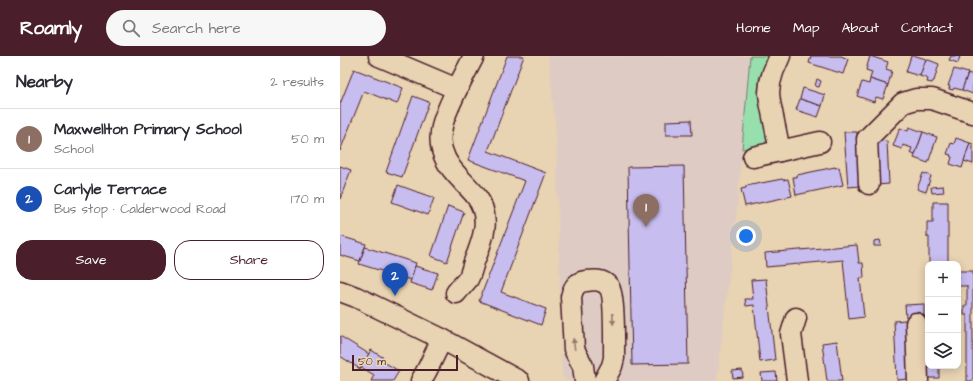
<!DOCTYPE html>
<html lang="en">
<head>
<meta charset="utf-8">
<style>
	:root { --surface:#fff; --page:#f7f7f7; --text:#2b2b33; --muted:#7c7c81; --line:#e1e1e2; --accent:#4a1f2b }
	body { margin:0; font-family:"Architects Daughter",sans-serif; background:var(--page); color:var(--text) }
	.controls { position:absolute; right:12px; bottom:12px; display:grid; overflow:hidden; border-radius:8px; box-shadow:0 2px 10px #0003 }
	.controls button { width:36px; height:36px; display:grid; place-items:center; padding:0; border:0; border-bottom:1px solid var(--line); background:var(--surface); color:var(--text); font:20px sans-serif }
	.scale { position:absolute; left:12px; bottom:10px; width:106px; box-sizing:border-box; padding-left:4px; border:2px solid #4a1f2b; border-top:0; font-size:11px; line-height:14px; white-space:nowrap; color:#4a1f2b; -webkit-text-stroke:3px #e8d3b2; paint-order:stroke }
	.you { position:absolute; left:406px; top:180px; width:14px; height:14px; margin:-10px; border:3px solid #fff; border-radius:50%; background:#1a73e8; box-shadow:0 0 0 6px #1a73e833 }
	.badge { display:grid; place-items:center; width:26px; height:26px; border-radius:50%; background:var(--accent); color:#fff; font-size:13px; font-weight:700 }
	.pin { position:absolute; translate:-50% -33px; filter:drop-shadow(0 1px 2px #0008) }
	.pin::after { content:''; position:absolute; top:21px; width:14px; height:12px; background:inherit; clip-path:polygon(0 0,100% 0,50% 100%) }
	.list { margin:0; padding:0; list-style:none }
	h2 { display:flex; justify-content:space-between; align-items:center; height:52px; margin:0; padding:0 16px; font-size:17px }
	h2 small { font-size:13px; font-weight:400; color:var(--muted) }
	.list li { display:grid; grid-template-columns:26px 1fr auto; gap:12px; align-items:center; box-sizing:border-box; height:60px; padding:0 16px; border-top:1px solid var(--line) }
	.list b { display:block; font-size:15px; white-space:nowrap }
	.list p { margin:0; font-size:13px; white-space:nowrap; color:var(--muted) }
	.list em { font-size:13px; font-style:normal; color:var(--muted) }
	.actions { display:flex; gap:8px; padding:12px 16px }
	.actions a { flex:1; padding:9px 0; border:1px solid var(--accent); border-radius:16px; text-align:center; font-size:14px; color:var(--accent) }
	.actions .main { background:var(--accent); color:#fff }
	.icon { flex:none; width:22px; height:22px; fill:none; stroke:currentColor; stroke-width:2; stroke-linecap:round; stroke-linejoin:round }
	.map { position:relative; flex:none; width:633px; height:325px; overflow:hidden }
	header { display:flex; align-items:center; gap:24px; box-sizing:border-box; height:56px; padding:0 20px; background:var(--accent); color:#fff }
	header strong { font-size:19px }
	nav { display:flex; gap:22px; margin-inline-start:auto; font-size:14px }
	.search { width:280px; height:36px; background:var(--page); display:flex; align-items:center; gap:10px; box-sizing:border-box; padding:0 14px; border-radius:22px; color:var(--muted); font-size:15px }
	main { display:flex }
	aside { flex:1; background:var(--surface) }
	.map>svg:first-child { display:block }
</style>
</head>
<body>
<header>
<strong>Roamly</strong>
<div class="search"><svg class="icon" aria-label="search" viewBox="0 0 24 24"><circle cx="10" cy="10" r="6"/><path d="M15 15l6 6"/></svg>Search here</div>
<nav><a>Home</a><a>Map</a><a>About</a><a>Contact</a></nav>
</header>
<main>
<aside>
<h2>Nearby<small>2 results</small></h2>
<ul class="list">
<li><span class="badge" style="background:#8d6e63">1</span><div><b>Maxwellton Primary School</b><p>School</p></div><em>50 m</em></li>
<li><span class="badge" style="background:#1a4fb4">2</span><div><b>Carlyle Terrace</b><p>Bus stop · Calderwood Road</p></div><em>170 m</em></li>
</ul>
<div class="actions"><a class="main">Save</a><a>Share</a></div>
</aside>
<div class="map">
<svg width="633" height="325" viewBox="0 0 633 325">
	<rect width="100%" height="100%" fill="#e8d3b2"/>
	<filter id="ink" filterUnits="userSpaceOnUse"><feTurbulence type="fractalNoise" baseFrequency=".025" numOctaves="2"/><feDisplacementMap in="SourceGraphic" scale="8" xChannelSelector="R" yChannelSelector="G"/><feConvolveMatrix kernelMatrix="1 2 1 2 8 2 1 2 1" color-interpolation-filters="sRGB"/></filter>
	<g filter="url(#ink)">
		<polygon fill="#deccc4" points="208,0 410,0 397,153 377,325 227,325 222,320 216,73"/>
		<polygon fill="#98dfae" stroke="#717f6c" points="410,0 429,0 419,22 418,39 427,82 426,86 423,89 402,93"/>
		<g fill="#c8bdef" stroke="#4a1f2b">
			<polygon points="167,0 184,0 148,95 206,117 161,236 206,253 201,269 139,245 185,125 128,104"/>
			<polygon points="471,0 501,0 508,3 503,18 469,7"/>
			<polygon points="530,0 548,6 546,13 552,15 548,29 530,23 532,16 526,14"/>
			<polygon points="571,0 576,0 586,3 580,20 566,16"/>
			<polygon points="611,0 620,0 618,7 609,4"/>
			<polygon points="586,3 599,8 594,25 593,25 592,27 587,26 588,23 580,20"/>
			<polygon points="14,13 63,32 57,48 24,35 0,95 0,48"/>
			<polygon points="614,13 628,17 622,34 614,32 613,34 609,33 610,30 608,30"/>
			<polygon points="628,17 633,19 633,38 622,34"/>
			<polygon points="477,23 481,25 479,31 475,30"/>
			<polygon points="530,23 548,29 543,43 536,41 534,46 517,40 522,26 529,28"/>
			<polygon points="463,32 485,39 482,50 460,43"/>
			<polygon points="73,40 89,46 62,121 46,116"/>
			<polygon points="460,43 482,50 478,61 456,54"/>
			<polygon points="351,64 352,79 326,79 326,65"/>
			<polygon points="569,71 583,76 575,99 570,97 572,92 563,89 562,93 553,90 560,72 568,75"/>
			<polygon points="504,76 517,76 520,130 508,131"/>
			<polygon points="583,76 597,81 588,107 574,102"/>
			<polygon points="616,82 630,87 622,112 610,108 612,101 610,100 611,99 607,98 611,87 614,88"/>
			<polygon points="547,85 549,128 537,129 535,86"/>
			<polygon points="630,87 633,88 633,108 624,105"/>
			<polygon points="0,110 11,114 0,143"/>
			<polygon points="344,110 348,308 292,309 288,111"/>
			<polygon points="495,111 495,112 499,111 503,129 456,139 453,121 457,121 457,119"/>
			<polygon points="583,117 591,120 586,136 577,133"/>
			<polygon points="442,123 443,124 448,123 452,140 405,150 401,133 406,132 406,130"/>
			<polygon points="58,129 94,142 88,159 52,146"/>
			<polygon points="603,130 604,136 592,137 591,131"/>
			<polygon points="593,146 608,146 608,208 589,208 589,181 587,181 587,166 593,166"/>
			<polygon points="108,150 124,156 107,206 91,200"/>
			<polygon points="0,180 26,188 20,205 0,199"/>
			<polygon points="540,184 541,190 534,190 534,185"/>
			<polygon points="517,189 519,207 523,207 524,222 520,222 524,261 509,263 503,204 426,211 425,197"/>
			<polygon points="25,191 76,207 71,224 19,208"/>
			<polygon points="75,210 98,217 92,234 70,227"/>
			<polygon points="618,215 633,215 633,325 627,325 627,259 624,259 624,250 627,250 627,230 618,230"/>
			<polygon points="426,223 435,304 420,306 414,249 406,250 405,243 413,243 411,224"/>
			<polygon points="584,248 584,261 566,261 565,249"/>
			<polygon points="584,263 588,263 588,310 599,310 599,322 587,322"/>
			<polygon points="566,264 569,323 557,324 554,265"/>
			<polygon points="0,280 29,298 20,313 0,300"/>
			<polygon points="497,285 502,325 487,325 482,287"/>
			<polygon points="31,294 44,302 42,305 59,315 53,325 31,325 34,319 21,311"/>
			<polygon points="402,314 403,321 393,322 392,315"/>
			<polygon points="436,316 437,325 422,325 421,317"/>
		</g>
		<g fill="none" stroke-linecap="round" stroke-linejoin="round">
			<defs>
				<g id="minor">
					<path d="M39,0L117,33C109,51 96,73 102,94C107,113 124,125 136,140C152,161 143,184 134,206C132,212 131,218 128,223C124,228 120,232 116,237"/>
					<polyline points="440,0 433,16 430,27 429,37 430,46 440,95"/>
					<polyline points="117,33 134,0"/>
					<polyline points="413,101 480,86"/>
					<polyline points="529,128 527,83 563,47 576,43 592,43 633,57"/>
					<polyline points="0,235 16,241 102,283 179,325"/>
					<polyline points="456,262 451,278 457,325"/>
					<polyline points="576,267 578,325"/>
					<polyline points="81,325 87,314 102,283"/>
					<path d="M245,325L243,310L237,299L234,293L231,241C233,232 236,226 246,225C254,224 263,223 269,231C275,239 274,289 274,302L272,310L264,325"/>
				</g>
			</defs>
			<use href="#minor" stroke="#4a1f2b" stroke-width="23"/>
			<use href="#minor" stroke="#e8d3b2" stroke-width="20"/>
		</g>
		<defs><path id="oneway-solid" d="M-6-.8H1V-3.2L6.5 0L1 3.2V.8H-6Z"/></defs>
		<g fill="#99796e">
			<use href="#oneway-solid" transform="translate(273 263) rotate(88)"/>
			<use href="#oneway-solid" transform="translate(234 288) rotate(-98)"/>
		</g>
	</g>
</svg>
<div class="controls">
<button>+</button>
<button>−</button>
<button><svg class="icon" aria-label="layers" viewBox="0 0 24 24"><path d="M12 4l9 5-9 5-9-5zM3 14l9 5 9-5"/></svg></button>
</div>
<div class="scale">50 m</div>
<div class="you"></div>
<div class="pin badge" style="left:306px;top:171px;background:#8d6e63">1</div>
<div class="pin badge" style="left:55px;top:240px;background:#1a4fb4">2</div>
</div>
</main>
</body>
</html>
